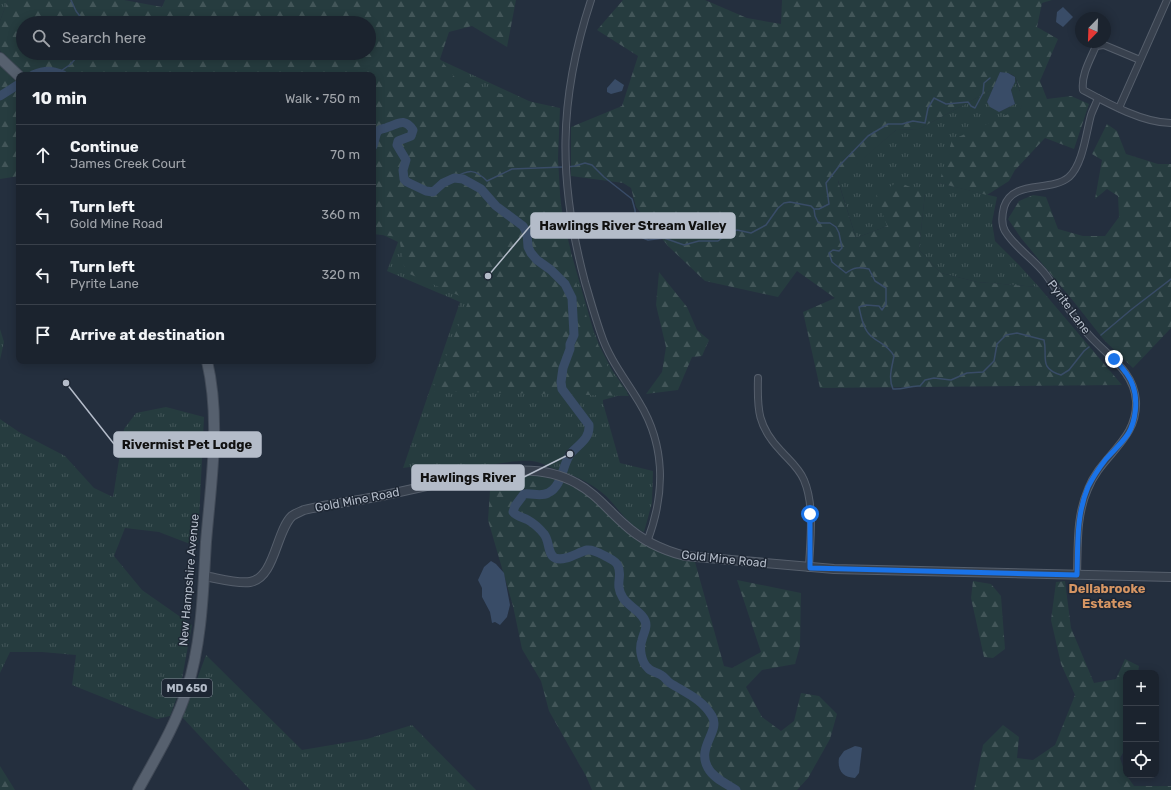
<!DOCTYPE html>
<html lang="en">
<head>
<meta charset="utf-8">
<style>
	:root { --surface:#1b232e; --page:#282f3a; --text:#f1f3f6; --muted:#a0a4aa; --line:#39404a }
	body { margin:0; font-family:Rubik,sans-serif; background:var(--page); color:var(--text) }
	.controls { position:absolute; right:12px; bottom:12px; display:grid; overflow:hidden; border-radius:8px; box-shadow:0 2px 10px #0003 }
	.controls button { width:36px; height:36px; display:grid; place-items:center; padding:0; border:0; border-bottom:1px solid var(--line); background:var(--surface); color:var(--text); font:20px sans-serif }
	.compass { position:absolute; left:1075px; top:12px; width:36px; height:36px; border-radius:50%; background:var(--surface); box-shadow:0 2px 10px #0003; rotate:203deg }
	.stop { position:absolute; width:12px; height:12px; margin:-9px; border:3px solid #1a73e8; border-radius:50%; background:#fff }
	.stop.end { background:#1a73e8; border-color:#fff; box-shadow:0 1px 4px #0008 }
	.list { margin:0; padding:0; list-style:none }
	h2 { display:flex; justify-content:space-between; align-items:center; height:52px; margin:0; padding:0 16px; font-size:17px }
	h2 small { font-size:13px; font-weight:400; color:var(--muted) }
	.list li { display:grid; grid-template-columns:26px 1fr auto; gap:12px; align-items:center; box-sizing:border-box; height:60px; padding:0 16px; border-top:1px solid var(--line) }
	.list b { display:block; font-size:15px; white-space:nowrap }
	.list p { margin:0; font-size:13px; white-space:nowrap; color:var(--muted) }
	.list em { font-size:13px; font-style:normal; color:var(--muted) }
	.icon { flex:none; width:22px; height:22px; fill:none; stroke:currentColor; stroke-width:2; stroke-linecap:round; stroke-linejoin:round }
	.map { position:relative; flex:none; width:1171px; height:790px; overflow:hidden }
	.search { position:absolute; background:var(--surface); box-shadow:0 2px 10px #0003; left:16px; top:16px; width:360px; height:44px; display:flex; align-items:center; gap:10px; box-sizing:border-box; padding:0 14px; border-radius:22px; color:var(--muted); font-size:15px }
	.panel { position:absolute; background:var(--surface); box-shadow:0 2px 10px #0003; left:16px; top:72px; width:360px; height:292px; border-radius:8px }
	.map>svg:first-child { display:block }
</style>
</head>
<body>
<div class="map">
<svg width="1171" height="790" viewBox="0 0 1171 790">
	<defs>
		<pattern id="grass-tufts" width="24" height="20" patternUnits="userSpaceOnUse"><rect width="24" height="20" fill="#263c3f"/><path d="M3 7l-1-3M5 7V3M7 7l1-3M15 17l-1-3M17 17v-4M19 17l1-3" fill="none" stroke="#435659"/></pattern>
		<pattern id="forest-firs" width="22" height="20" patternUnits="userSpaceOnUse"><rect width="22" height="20" fill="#263c3f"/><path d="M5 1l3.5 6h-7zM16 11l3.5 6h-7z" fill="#435659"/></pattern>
	</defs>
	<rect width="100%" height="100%" fill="#242f3e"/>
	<g fill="url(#grass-tufts)">
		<polygon points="0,0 8,0 0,21"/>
		<path d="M369,27L557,114L558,181L563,218L572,256L593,329L600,347L612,370L628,393L603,400V403L620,463L653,471L652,503L644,532C628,525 618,508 606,496C589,481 573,475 552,468C546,465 539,462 532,461C518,460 503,463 489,465L490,471L414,486L410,467L403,468L460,302L387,271L398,242L373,230V75H19L0,175V52L10,62L369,53Z"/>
		<polygon points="1015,77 1023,101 1021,108 939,183 997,197 992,222 995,241 1019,265 1039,287 977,282 941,273 919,250 925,193 887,226 856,238 838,180 896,130 919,129 993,89 987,102 999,112 1015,104 1011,90 1015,82"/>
		<polygon points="0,329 4,342 0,360"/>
		<polygon points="166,407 204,417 198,542 190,544 159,532 125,528 114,556 142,590 192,625 180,689 170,716 157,719 72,685 76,655 42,652 10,652 0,673 0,419 19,432 65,456 94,488 113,497 124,429 136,413"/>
		<polygon points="206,655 302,750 367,739 412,725 476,790 250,790 182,717 190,698"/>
	</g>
	<g fill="url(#forest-firs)" fill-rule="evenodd">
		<path d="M8,0H124L162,7L165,0H516L507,47L472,26L449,32L440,59L457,80L514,98L560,108L558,158L561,211L577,286L588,321L606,364L629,396L432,391L469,300L405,272L399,237L373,234V75H19V176L0,179V58L4,62L0,50V21ZM23,23H369V53H23Z"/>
		<path d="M623,0H705L747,18L781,24L782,0H1052L1042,3L1037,27L1058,39L1040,81L1047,99L1071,96L1089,104L1074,149L1045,138L1015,170L1009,181L987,195L939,183L952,140L1021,108C1022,101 1019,83 1015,77C1012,73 1005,73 1000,72L993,89L919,129L896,130L838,181L856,238L887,226L876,195L898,182L925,193L919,250L941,273L977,282L1039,287L1122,385L820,388L803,312L835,298L797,271L778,297L705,281L668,246L636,207L631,188L623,183L571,176V127L622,106L638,56L597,30Z"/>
		<polygon points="1107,124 1117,131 1126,154 1158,164 1171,164 1171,328 1133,368 1104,340 1074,302 1021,238 1008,219 1019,201 1033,195 1046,197 1058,229 1083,236 1105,236 1119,217 1118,196 1107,189 1095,199 1102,160 1092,154"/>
		<polygon points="659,272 687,307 697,330 709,340 702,356 692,357 678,390 646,394 662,372 666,347 656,305"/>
		<path d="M523,474C547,476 571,482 591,498C605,509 616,525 631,536C651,550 672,557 695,562L724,666L732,668L761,652L737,580L801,593L800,646L795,664L762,670L746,687L762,717L781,731L794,721L801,693L819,696L837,714L830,739L808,778L797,790H592L586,776L549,711L541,681L522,649L513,606L488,520L491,476Z"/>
		<polygon points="973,581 991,584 1001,596 1005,649 993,658 984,657 971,598"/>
		<polygon points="1065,581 1071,628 1094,683 1116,679 1125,659 1139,666 1138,673 1126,673 1126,706 1124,711 1126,718 1126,748 1120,758 1125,773 1134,786 1171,786 1171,790 974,790 983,745 1003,725 1019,737 1017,758 1033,760 1055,745 1075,695 1061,664 1051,620 1056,582"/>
		<polygon points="0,766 15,790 0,790"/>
	</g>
	<g fill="#394c67">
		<polygon points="1063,7 1073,17 1063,27 1056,22 1057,12"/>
		<polygon points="1000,72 1008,73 1015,77 1015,82 1011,90 1015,104 999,112 990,107 987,102"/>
		<polygon points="615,79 624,85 622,91 611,94 607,92 607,88"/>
		<polygon points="491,561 496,564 504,573 510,605 507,617 500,625 495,622 492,623 490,612 482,597 482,588 478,580 484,567"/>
		<path d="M855,746L860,747L862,748L859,773L855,778C843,778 837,770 839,758L844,751Z"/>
	</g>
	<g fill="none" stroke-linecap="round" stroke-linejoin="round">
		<g stroke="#394c67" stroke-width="1.5">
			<polyline points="71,0 76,11 85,23"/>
			<polyline points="58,73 71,64 80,53"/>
			<path d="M567,167L575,166L585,163L592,165L604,177L632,199L635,210L636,226L643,238L648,240L664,238L684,245L699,241H718L729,233L737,230L751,233L766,225L778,208L784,203L790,202L811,206L814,209L815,216L818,222L820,223H830L836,227L839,233L842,248L839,251L833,250L829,253L832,262L846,273C854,267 859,267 869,269L875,281L886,288V304L882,310L879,306L866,305L859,307C861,316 863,329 871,336C880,344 887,344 894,356C892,367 888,378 893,389C903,390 911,385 920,386L925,380L934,378L951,380L967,373L983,372L994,361L997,344L1006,335L1017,333L1044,340C1048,357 1038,368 1061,375L1069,370L1084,351L1089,347"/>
			<path d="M454,178C469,169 475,169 487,181L512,169L563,167"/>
			<polyline points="815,209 819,209 829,204 826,183 840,165 868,136 888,124 902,124 913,121 925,123 928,108 934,98 946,104 968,102 971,106 975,108 983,93 984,83 990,78"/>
			<polyline points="1101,335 1132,309 1171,279"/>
		</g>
		<g stroke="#394c67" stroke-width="9">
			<path d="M33,75C45,70 51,70 63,75"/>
			<polyline points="0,96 19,84"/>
			<path d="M373,146C375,142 375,134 378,131C381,128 385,129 388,127C398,124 404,117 413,130L411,136L398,141L397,145L406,160L403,170L404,179L407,182L426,191L433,192L443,183L454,178L463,179L481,189L496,206L523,226L527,233L528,247L531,253L537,260L551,270L565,284L572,298L574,335L570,344V349L563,368L561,382L562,389L589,425C590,439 579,444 571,453C562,464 563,486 548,493C541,497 532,493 524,494L515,506L513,512C517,517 523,517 528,520C535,524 540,529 544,534C550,541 547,554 555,558C565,562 578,552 587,550C594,549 601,554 607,557C611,559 617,562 618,566C623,576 614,584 623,598C629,607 646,614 646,625C646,630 643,635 642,640C639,648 641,662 648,668C651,672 657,672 661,675C665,677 667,681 670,683C686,693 702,699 712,716C721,731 696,747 708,768C713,778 727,784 736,790"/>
		</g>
		<defs>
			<g id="minor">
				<path d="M591,0C558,100 558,181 585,282C590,299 595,317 601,334C609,359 626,380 639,402C666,446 665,495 647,542"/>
				<path d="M1140,60L1104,45L1096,46C1090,60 1081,75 1083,90C1107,103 1143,123 1171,123"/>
				<polyline points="1119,108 1167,0"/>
				<path d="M758,378C757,410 758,427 781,451C789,460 799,468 804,480C815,506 810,540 809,568"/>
				<path d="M1077,575C1078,546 1076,516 1088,489C1101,455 1138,440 1136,401C1134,370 1106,355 1088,334C1071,316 1060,294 1046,275C1034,259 1015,248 1005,231C1001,224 1002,215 1004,207C1013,179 1050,193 1069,177C1083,164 1086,133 1091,115C1093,109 1096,104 1098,98"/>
			</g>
			<path id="tertiary" d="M204,576C217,578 237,584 250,582C275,578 276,531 292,516C296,513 300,512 304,510C329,504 355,501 381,496C404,491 426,486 449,481C490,473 537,461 576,483C595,493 608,510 624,524C641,540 662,550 685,556L834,569L1171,577"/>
			<g id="primary">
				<polyline points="0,58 19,76"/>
				<path d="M138,790C156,757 176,725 187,689C202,642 203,591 206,542C211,481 221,421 207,361"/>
			</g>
		</defs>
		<use href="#minor" stroke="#565f6c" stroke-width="8"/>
		<use href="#tertiary" stroke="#565f6c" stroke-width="10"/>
		<use href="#primary" stroke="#414a57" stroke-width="12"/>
		<use href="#minor" stroke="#38414e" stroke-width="6"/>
		<use href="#tertiary" stroke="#38414e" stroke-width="8"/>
		<use href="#primary" stroke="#56606e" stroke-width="10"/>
	</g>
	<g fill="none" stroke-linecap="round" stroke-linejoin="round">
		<path stroke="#1a73e8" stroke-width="5" d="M810,514V568L1077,575C1078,546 1076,515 1088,487C1093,477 1099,468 1106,459C1113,451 1122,443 1128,434C1136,421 1138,400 1133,386C1130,376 1121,366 1114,359"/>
	</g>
	<g text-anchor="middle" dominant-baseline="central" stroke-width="3" stroke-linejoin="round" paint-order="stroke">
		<rect fill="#1d2633" stroke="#878f9c" stroke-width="1" x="162" y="679" width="50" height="18" rx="3"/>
		<g font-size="11" font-weight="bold" fill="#b4bcc9">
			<text x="187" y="688">MD 650</text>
		</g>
		<g font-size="12" fill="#b4bcc9" stroke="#1d2633">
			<text transform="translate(1069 307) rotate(54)">Pyrite Lane</text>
			<text transform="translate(357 500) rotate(-11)">Gold Mine Road</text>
			<text transform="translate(724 559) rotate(6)">Gold Mine Road</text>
			<text transform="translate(189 580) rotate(-85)">New Hampshire Avenue</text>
		</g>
		<g font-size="13" font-weight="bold" fill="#d59563" stroke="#1d2633">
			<text x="1107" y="588">Dellabrooke<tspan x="1107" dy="15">Estates</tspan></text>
		</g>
	</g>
	<path fill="none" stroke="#b4bcc9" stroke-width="1.5" d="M488 276L531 225M66 383L114 444M570 454L524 477"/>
	<g fill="#b4bcc9" stroke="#1d2633" stroke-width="1.5">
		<circle cx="488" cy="276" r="4"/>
		<circle cx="66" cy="383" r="4"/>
		<circle cx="570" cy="454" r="4"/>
	</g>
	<g fill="#b4bcc9" stroke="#b4bcc9" stroke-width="1.5">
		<rect x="531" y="213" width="204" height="25" rx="4"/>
		<rect x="114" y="432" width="147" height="25" rx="4"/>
		<rect x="412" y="465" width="112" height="25" rx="4"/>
	</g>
	<g font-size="13" text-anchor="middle" font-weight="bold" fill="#111">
		<text x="633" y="230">Hawlings River Stream Valley</text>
		<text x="187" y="449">Rivermist Pet Lodge</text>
		<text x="468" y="482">Hawlings River</text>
	</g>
</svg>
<div class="controls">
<button>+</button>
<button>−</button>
<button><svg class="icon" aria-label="locate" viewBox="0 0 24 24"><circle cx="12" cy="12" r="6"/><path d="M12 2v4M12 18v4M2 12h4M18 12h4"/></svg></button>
</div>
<svg class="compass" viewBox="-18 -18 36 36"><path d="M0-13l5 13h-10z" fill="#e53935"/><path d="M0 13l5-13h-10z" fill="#a0a4aa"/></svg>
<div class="stop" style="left:810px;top:514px"></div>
<div class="stop end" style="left:1114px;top:359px"></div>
<div class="search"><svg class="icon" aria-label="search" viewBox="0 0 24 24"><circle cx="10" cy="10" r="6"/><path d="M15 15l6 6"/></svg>Search here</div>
<section class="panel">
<h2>10 min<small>Walk · 750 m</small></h2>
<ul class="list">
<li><svg class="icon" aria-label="ahead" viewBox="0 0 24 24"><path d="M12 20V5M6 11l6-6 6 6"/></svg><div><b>Continue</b><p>James Creek Court</p></div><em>70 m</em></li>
<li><svg class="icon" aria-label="left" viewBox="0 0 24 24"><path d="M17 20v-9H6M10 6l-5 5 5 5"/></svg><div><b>Turn left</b><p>Gold Mine Road</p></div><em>360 m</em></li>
<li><svg class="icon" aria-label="left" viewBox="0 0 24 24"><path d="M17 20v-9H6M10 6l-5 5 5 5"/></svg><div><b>Turn left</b><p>Pyrite Lane</p></div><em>320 m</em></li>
<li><svg class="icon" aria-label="arrive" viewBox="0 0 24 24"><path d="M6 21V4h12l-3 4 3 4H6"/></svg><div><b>Arrive at destination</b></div></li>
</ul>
</section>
</div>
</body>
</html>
